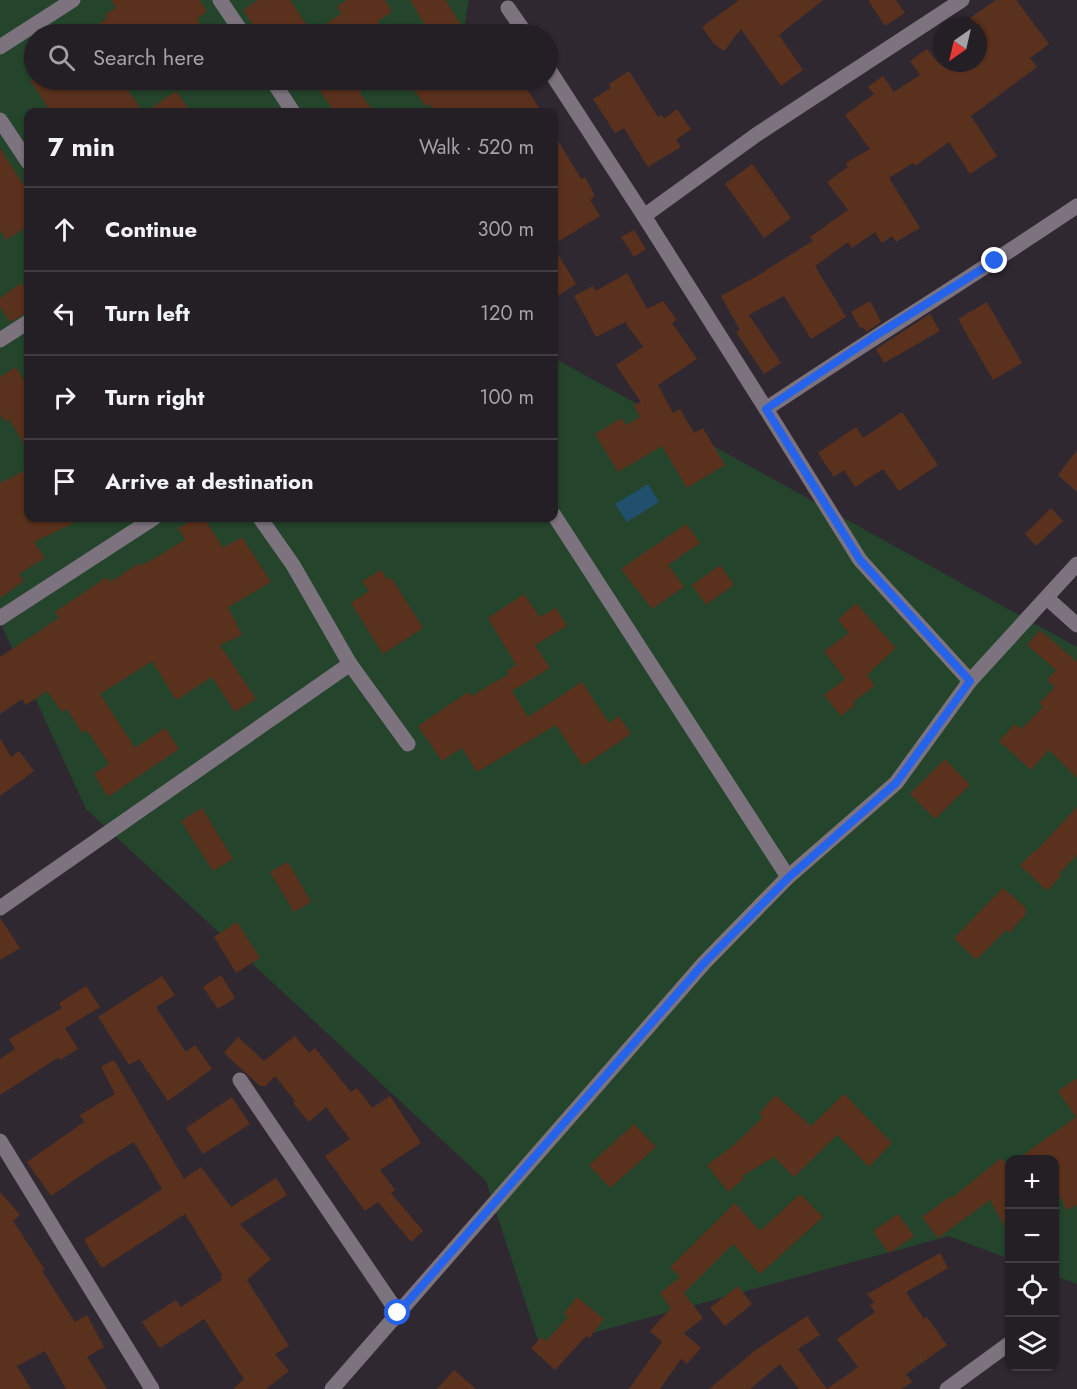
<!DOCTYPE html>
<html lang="en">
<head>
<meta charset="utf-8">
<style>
	:root { --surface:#241e25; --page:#302b32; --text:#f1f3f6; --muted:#a3a2a7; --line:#413c42 }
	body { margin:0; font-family:Jost,sans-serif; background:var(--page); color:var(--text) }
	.controls { position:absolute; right:18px; bottom:18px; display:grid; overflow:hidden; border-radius:12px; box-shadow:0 2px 4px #0004 }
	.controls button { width:54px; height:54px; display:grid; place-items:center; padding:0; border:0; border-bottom:2px solid var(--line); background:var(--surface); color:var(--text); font:30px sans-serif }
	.compass { position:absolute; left:933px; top:18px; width:54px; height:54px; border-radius:50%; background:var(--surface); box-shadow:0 2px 4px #0004; rotate:214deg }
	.stop { position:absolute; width:18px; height:18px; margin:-14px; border:4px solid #2563eb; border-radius:50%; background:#fff }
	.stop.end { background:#2563eb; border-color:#fff; box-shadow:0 2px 6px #0008 }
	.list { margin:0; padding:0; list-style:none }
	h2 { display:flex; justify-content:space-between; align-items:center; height:78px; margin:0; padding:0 24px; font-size:26px }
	h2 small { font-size:20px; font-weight:400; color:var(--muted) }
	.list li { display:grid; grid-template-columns:39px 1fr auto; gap:18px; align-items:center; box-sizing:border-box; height:84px; padding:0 24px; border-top:2px solid var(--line) }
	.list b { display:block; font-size:22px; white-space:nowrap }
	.list em { font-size:20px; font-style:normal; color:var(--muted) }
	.icon { flex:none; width:33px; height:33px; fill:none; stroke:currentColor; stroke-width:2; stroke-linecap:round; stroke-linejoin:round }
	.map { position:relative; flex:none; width:1077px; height:1389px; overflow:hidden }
	.search { position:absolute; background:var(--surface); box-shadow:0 2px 4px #0004; left:24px; top:24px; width:534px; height:66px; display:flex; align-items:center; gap:15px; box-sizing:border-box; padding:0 21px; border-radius:33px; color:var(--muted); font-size:22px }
	.panel { position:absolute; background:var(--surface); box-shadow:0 2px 4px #0004; left:24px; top:108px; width:534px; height:414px; border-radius:12px }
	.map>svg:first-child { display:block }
</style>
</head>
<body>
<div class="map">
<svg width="1077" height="1389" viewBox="0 0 1077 1389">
	<rect width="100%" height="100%" fill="#302831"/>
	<polygon fill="#24442b" points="0,0 469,0 463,34 34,34 34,80 455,80 450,112 28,112 28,518 554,518 554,358 1077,647 1077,1284 1055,1276 1054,1160 1010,1160 1009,1259 949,1236 540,1347 486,1181 86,809 0,622"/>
	<polygon fill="#20506b" points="648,484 659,502 627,522 615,504"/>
	<g fill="#5a311c">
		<polygon points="111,0 199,0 207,11 197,19 207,34 81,34 107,19 105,15 116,8"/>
		<polygon points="258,0 290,0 312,33 341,14 337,6 347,0 385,0 392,12 378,21 386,34 259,34 243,10"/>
		<polygon points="410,0 446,0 466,34 430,34"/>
		<polygon points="739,0 823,0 779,35 803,70 781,86 741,29 724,51 714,44 702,27"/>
		<polygon points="868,0 896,0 905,13 885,26"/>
		<polygon points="996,0 1016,0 1049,44 1030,58 1037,67 971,116 997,156 970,174 949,142 915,166 913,163 889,178 920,228 896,242 892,236 882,243 875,232 852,248 848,242 815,266 846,317 811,339 784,296 749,315 781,363 764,374 736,332 740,330 721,296 766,271 766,270 813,241 810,237 848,210 827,182 848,167 846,163 870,149 845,115 874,94 868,87 883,76 894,92 920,75 910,61 927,49 938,63 978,63 978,27 970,18"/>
		<polygon points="629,71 658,117 661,115 664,119 677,109 691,129 676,140 681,147 648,167 624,128 615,133 593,99 611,88 609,84"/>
		<polygon points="30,80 121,80 143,112 51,112"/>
		<polygon points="312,80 382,80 359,92 374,112 335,112"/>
		<polygon points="407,80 515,80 521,89 525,87 542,112 435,112 429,104 425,106"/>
		<polygon points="176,91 191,112 146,112"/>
		<polygon points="554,134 581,179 585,177 595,196 590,200 600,216 554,244"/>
		<polygon points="0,148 28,192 28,226 6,240 0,230"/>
		<polygon points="752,164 791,218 764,238 725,184"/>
		<polygon points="634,230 646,249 634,257 621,237"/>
		<polygon points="554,248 576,284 554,298"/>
		<polygon points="627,273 647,309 663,301 677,320 672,323 697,359 658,385 673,413 680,409 694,433 703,428 725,465 687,488 662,446 618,472 595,434 621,418 626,425 640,417 634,405 641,402 616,365 643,347 625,322 596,337 574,296 593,286 596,291"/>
		<polygon points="21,283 28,294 28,312 10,322 0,307 0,298"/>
		<polygon points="870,301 881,322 866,332 863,327 860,328 851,312"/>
		<polygon points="987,302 1022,363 993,380 958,319"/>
		<polygon points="930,314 940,331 884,363 876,349"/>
		<polygon points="16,367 28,388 28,450 9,419 5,422 0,414 0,377"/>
		<polygon points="902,412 938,465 899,491 883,469 855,487 844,470 834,477 818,453 856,427 863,438"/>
		<polygon points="1077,450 1077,492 1058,475"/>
		<polygon points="28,469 28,518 84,518 34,542 45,558 19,574 24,581 0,598 0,483"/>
		<polygon points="1051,508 1063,521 1036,546 1025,534"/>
		<polygon points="196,518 204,518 223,548 242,537 271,582 228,607 242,635 220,645 256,699 235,712 212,677 176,700 152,661 100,694 135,748 165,728 179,749 108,797 94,774 109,764 87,730 82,733 67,709 62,712 47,691 26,705 22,699 0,714 0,657 59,618 55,612 107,577 110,582 139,563 141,566 185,540 178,528"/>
		<polygon points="686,524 700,543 668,565 684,587 652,609 621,569"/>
		<polygon points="720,565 734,585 706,605 692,585"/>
		<polygon points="381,570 387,580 391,577 423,628 383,654 351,603 369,591 362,581"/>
		<polygon points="524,594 540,617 556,608 567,626 535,645 550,668 512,691 528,717 582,682 609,723 619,716 631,734 583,766 556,725 477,772 462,748 442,761 418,726 468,692 471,696 509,674 507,671 516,665 488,618"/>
		<polygon points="856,603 896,648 867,675 875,686 853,702 855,705 841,716 824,695 845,679 824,651 849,633 838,620"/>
		<polygon points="1040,630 1077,662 1077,778 1049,750 1031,770 999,741 1015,724 1021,729 1043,707 1039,703 1055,687 1047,680 1056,670 1027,645"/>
		<polygon points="0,738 11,757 19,751 34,771 0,796"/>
		<polygon points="945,759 970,785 935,819 910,794"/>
		<polygon points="1077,807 1077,855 1059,874 1061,876 1047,891 1020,865 1035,850 1036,851"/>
		<polygon points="202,808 233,859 213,871 181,821"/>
		<polygon points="288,862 311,902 294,912 270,872"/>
		<polygon points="1003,888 1026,908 1026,914 1009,933 1006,930 976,960 954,938"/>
		<polygon points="0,918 20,948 0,960"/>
		<polygon points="237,922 260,958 236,973 214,937"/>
		<polygon points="221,975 235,998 218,1009 203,987"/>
		<polygon points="162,976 175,995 156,1007 186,1052 195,1045 212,1069 168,1101 139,1059 129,1065 98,1017"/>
		<polygon points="86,986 100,1007 65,1028 78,1049 60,1060 59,1057 0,1095 0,1059 15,1049 9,1039 62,1008 59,1003"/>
		<polygon points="295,1036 309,1053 315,1048 351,1092 357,1088 372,1108 390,1096 421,1143 380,1170 395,1190 391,1193 423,1231 411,1242 378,1202 365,1211 325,1156 350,1139 326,1107 309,1122 293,1103 295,1101 275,1076 266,1086 260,1086 224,1053 238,1037 264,1061"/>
		<polygon points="114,1060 184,1179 201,1167 231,1207 276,1178 287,1195 240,1224 271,1259 247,1280 289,1346 275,1354 289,1371 266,1389 233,1389 244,1379 204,1319 160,1348 142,1322 176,1300 181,1307 222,1280 220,1276 222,1275 185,1214 102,1268 84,1240 162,1189 134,1142 99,1163 51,1196 27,1162 84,1122 80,1115 115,1094 101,1067"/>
		<polygon points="1077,1078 1077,1205 1066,1210 1054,1182 1054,1160 1016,1160 1076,1117 1058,1091"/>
		<polygon points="844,1094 892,1143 869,1167 837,1135 794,1177 774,1157 742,1176 744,1179 728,1192 707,1165 735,1144 763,1117 759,1114 775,1095 811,1126"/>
		<polygon points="232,1097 250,1124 203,1154 186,1128"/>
		<polygon points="634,1124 656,1147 610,1188 589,1165"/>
		<polygon points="1001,1158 1010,1168 1010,1236 990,1200 938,1238 922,1217 951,1196 952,1198"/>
		<polygon points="0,1192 20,1215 13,1221 45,1270 42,1271 75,1322 87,1315 104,1347 87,1357 107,1389 66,1389 45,1351 17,1366 31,1389 0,1389"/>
		<polygon points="800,1194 823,1217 760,1274 733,1244 684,1293 703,1318 684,1333 701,1348 687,1364 681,1359 660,1389 629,1389 662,1342 650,1331 671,1308 660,1293 680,1277 670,1267 735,1203 760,1231"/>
		<polygon points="898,1214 914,1236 889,1253 873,1231"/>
		<polygon points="940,1253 948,1268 906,1292 924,1319 927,1317 947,1345 906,1374 912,1382 901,1389 827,1389 858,1367 837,1339 875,1312 870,1305 874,1302 867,1294"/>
		<polygon points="738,1286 752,1304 725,1326 710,1308"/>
		<polygon points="577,1297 604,1319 589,1338 586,1336 555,1370 531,1348 542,1337 546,1341 568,1317 564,1313"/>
		<polygon points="807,1316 820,1335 798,1349 827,1389 799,1389 780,1364 750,1389 709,1389 757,1349"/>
		<polygon points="454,1370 476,1389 437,1389"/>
	</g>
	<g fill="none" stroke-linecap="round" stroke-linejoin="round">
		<g stroke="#7d737f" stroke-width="15">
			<polyline points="220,0 243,34"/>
			<polyline points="508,8 526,34"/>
			<polyline points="0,47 73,0"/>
			<polyline points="548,68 644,216 756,135 962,0"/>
			<polyline points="272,80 293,112"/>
			<polyline points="0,120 28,162"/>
			<path d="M644,216L766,409C869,340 975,275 1077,206"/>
			<polyline points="0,340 28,322"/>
			<polyline points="766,409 860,560 970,681"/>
			<polyline points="554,515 788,877"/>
			<polyline points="260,518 293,565 350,664 408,744"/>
			<polyline points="1047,598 1077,625"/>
			<polyline points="0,618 154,518"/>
			<polyline points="0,908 350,664"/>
			<polyline points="240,1080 398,1313"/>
			<polyline points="0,1141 152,1389"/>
			<polyline points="947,1389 1010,1343"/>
		</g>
		<polyline stroke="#7d737f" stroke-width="15" points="332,1389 704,963 788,877 896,783 970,681 1077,564"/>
	</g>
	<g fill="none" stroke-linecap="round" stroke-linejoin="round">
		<polyline stroke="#2563eb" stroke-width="8" points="398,1313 704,963 788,878 896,783 970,681 860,560 766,409 875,336 995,261"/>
	</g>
</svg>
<div class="controls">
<button>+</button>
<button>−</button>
<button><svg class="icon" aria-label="locate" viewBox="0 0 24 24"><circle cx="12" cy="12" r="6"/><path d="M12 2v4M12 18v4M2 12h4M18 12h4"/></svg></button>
<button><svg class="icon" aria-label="layers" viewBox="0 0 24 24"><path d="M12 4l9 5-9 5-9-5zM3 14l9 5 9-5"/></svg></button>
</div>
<svg class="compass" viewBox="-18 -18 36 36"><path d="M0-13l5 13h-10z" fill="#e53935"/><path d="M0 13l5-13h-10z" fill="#a3a2a7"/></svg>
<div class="stop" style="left:398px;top:1313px"></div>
<div class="stop end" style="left:995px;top:261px"></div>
<div class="search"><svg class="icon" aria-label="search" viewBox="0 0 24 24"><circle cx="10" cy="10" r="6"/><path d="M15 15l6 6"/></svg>Search here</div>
<section class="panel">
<h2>7 min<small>Walk · 520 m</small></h2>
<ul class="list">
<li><svg class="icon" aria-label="ahead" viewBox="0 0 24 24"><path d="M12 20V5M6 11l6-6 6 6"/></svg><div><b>Continue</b></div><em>300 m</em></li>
<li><svg class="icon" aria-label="left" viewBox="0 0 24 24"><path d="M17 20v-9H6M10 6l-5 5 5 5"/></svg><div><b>Turn left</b></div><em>120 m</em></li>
<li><svg class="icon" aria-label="right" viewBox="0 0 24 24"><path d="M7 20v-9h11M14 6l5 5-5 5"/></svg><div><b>Turn right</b></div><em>100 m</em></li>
<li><svg class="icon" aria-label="arrive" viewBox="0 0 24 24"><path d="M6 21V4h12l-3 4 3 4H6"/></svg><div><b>Arrive at destination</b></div></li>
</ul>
</section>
</div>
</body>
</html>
